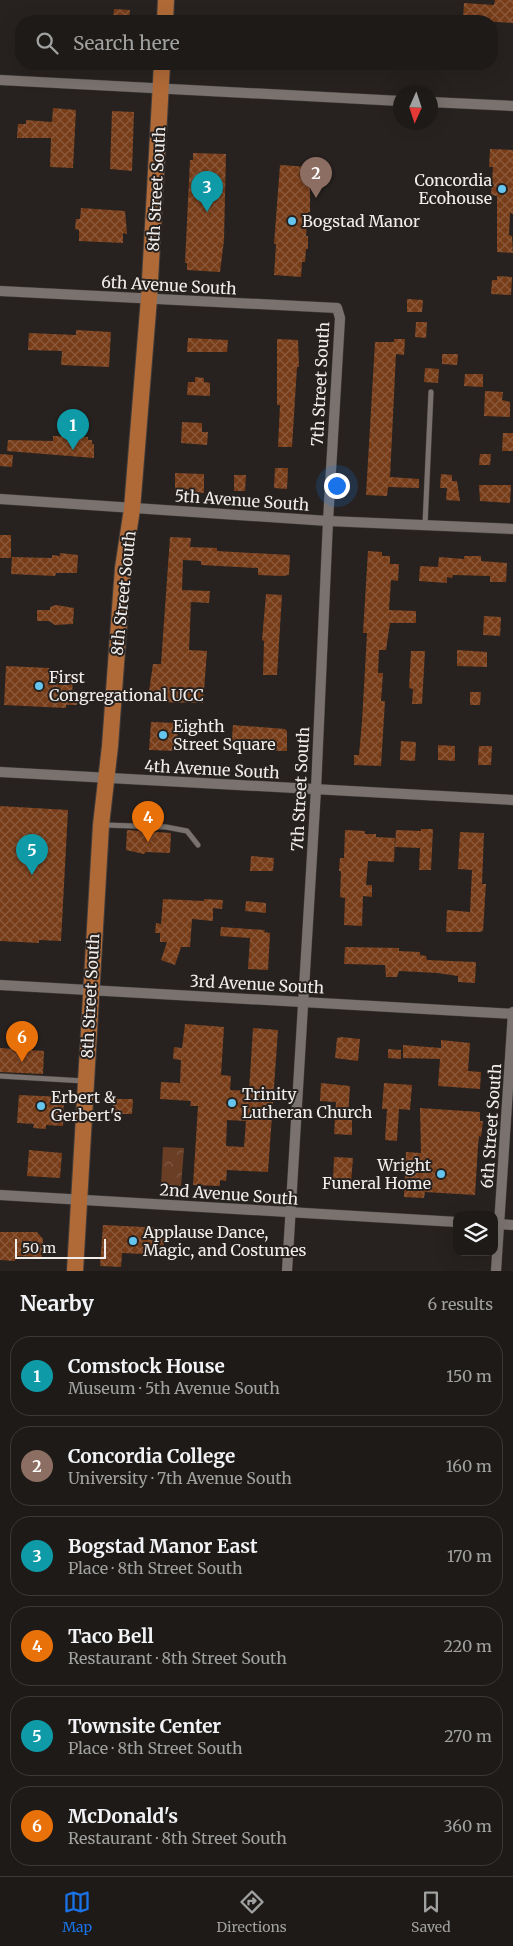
<!DOCTYPE html>
<html lang="en">
<head>
<meta charset="utf-8">
<style>
	:root { --surface:#1d1a17; --page:#2a2724; --text:#f1f3f6; --muted:#a0a1a1; --line:#3b3836; --accent:#1a73e8 }
	body { margin:0; font-family:Merriweather,serif; background:var(--page); color:var(--text) }
	.controls { position:absolute; right:15px; bottom:15px; display:grid; overflow:hidden; border-radius:10px; box-shadow:0 5px 20px #0002 }
	.controls button { width:45px; height:45px; display:grid; place-items:center; padding:0; border:0; border-bottom:1px solid var(--line); background:var(--surface); color:var(--text); font:25px sans-serif }
	.compass { position:absolute; left:393px; top:85px; width:45px; height:45px; border-radius:50%; background:var(--surface); box-shadow:0 5px 20px #0002; rotate:183deg }
	.scale { position:absolute; left:15px; bottom:12px; width:91px; box-sizing:border-box; padding-left:5px; border:2px solid #f1edeb; border-top:0; font-size:14px; line-height:18px; white-space:nowrap; color:#f1edeb; -webkit-text-stroke:4px #27221f; paint-order:stroke }
	.you { position:absolute; left:336px; top:485px; width:18px; height:18px; margin:-12px; border:4px solid #fff; border-radius:50%; background:#1a73e8; box-shadow:0 0 0 8px #1a73e833 }
	.badge { display:grid; place-items:center; width:32px; height:32px; border-radius:50%; background:var(--accent); color:#fff; font-size:16px; font-weight:700 }
	.pin { position:absolute; translate:-50% -41px; filter:drop-shadow(0 1px 2px #0008) }
	.pin::after { content:''; position:absolute; top:26px; width:18px; height:15px; background:inherit; clip-path:polygon(0 0,100% 0,50% 100%) }
	.list { margin:0; padding:0; list-style:none }
	h2 { display:flex; justify-content:space-between; align-items:center; height:65px; margin:0; padding:0 20px; font-size:21px }
	h2 small { font-size:16px; font-weight:400; color:var(--muted) }
	.list li { display:grid; grid-template-columns:32px 1fr auto; gap:15px; align-items:center; box-sizing:border-box; height:80px; margin:0 10px 10px; padding:0 10px; border:1px solid var(--line); border-radius:20px }
	.list b { display:block; font-size:19px; white-space:nowrap }
	.list p { margin:0; font-size:16px; white-space:nowrap; color:var(--muted) }
	.list em { font-size:16px; font-style:normal; color:var(--muted) }
	.icon { flex:none; width:28px; height:28px; fill:none; stroke:currentColor; stroke-width:2; stroke-linecap:round; stroke-linejoin:round }
	.map { position:relative; flex:none; width:513px; height:1271px; overflow:hidden }
	.search { position:absolute; background:var(--surface); box-shadow:0 5px 20px #0002; left:15px; right:15px; top:15px; height:55px; display:flex; align-items:center; gap:12px; box-sizing:border-box; padding:0 18px; border-radius:20px; color:var(--muted); font-size:19px }
	.sheet { height:605px; background:var(--surface) }
	nav { display:flex; justify-content:space-around; align-items:center; box-sizing:border-box; height:70px; border-top:1px solid var(--line); background:var(--surface); font-size:14px; color:var(--muted) }
	nav a { display:grid; justify-items:center; gap:2px }
	nav .on { color:var(--accent) }
	.map>svg:first-child { display:block }
</style>
</head>
<body>
<div class="map">
<svg width="513" height="1271" viewBox="0 0 513 1271">
	<defs>
		<pattern id="park-crowns" width="20" height="18" patternUnits="userSpaceOnUse" patternTransform="scale(1.25)"><rect width="20" height="18" fill="#6a3e25"/><path d="M2 6a3 3 0 1 1 6 0M12 15a3 3 0 1 1 6 0" fill="none" stroke="#805a45"/></pattern>
		<pattern id="building-cross-hatch" width="8" height="8" patternUnits="userSpaceOnUse" patternTransform="scale(1.25)"><rect width="8" height="8" fill="#773d19"/><path d="M0 0l8 8M0 8l8-8" fill="none" stroke="#8b593b"/></pattern>
	</defs>
	<rect width="100%" height="100%" fill="#27221f"/>
	<polygon fill="url(#park-crowns)" points="163,1147 184,1148 181,1186 161,1185"/>
	<g fill="url(#building-cross-hatch)" fill-rule="evenodd">
		<polygon points="495,0 513,0 513,23 463,20 464,3 494,5"/>
		<polygon points="114,9 130,10 129,21 113,21"/>
		<polygon points="53,108 76,110 73,168 50,167 51,138 17,138 18,124 26,124 26,120 52,122"/>
		<polygon points="112,111 134,112 132,171 110,169"/>
		<polygon points="490,149 513,150 513,214 510,213 509,235 512,236 513,253 497,252 497,196 491,195 493,167 489,167"/>
		<polygon points="193,153 226,154 224,240 220,272 187,270 187,263 185,263 190,160 193,160"/>
		<polygon points="280,165 310,167 310,212 308,212 306,236 308,236 308,249 306,249 305,262 302,262 301,277 274,275 276,244 274,244"/>
		<polygon points="81,208 125,211 127,234 123,233 123,243 79,241 79,230 75,229 76,219 80,219"/>
		<polygon points="497,276 512,277 511,295 491,294 492,280 497,280"/>
		<polygon points="407,299 423,300 422,312 407,312"/>
		<polygon points="416,322 427,322 426,338 415,337"/>
		<polygon points="76,330 111,332 109,367 61,365 62,351 28,350 29,333 76,335"/>
		<polygon points="188,338 228,340 227,352 187,352"/>
		<polygon points="277,339 298,340 299,367 297,367 292,447 278,447 280,405 277,405"/>
		<polygon points="394,339 405,339 404,355 396,354 390,477 419,479 419,488 388,487 387,496 366,495 375,342 394,342"/>
		<polygon points="442,354 458,354 457,365 442,364"/>
		<polygon points="425,368 439,369 438,383 424,382"/>
		<polygon points="465,374 483,374 483,387 464,386"/>
		<polygon points="195,377 204,378 204,382 210,383 210,396 187,395 188,382 195,382"/>
		<polygon points="485,391 503,392 502,400 510,402 510,417 484,416"/>
		<polygon points="182,422 202,423 202,432 208,432 207,445 181,443"/>
		<polygon points="503,433 513,433 513,451 502,451"/>
		<polygon points="53,436 88,437 88,440 92,440 92,444 94,444 94,458 7,451 8,440 53,441"/>
		<polygon points="0,454 13,455 12,467 0,466"/>
		<polygon points="480,454 491,454 490,465 479,465"/>
		<polygon points="275,468 288,468 287,489 274,488"/>
		<polygon points="175,473 204,474 204,493 175,491"/>
		<polygon points="441,474 452,475 452,481 457,481 460,501 446,500 447,488 440,488"/>
		<polygon points="234,475 246,475 245,491 234,491"/>
		<polygon points="479,485 511,485 510,503 480,501"/>
		<rect x="0" y="535" width="11" height="23"/>
		<polygon points="170,537 191,538 190,547 217,548 217,551 290,555 289,575 282,576 258,575 258,568 201,565 201,561 183,560 182,590 210,591 209,603 191,602 189,650 207,651 203,703 151,702 152,691 149,691 153,664 161,664"/>
		<polygon points="368,551 382,552 382,556 390,556 390,564 399,564 398,581 391,580 389,610 416,611 416,623 390,623 386,650 379,650 378,673 383,673 381,701 385,701 381,766 354,765 354,755 359,755 362,722 367,633 363,633"/>
		<polygon points="60,553 78,555 77,573 56,573 55,576 11,574 12,557 52,558 52,555 60,556"/>
		<polygon points="464,556 481,556 481,561 507,563 506,582 490,582 490,576 453,575 452,578 447,577 447,583 419,581 420,566 438,567 439,557 464,559"/>
		<polygon points="266,594 282,595 277,675 263,675 264,641 262,640"/>
		<polygon points="56,605 74,608 73,624 55,625 49,621 37,621 37,610 50,610 50,607"/>
		<polygon points="484,616 501,617 500,636 483,635"/>
		<polygon points="457,650 487,652 487,667 457,666"/>
		<polygon points="411,651 425,651 422,704 412,704 413,689 409,688"/>
		<polygon points="6,666 49,668 49,675 73,676 72,695 77,696 77,705 66,705 66,708 4,705"/>
		<polygon points="470,692 481,692 480,705 470,705"/>
		<polygon points="151,722 178,723 177,751 149,750"/>
		<polygon points="233,725 285,729 287,731 287,751 231,750"/>
		<polygon points="401,741 416,742 415,761 400,760"/>
		<polygon points="438,745 455,746 455,761 438,760"/>
		<polygon points="479,746 492,746 491,765 478,765"/>
		<polygon points="0,806 68,810 61,941 39,940 39,943 0,941"/>
		<polygon points="421,829 433,829 431,870 419,870 420,848 395,847 396,830 421,831"/>
		<polygon points="127,830 171,833 170,853 146,852 144,854 126,850"/>
		<polygon points="345,830 365,831 365,834 376,834 376,837 395,838 394,862 368,861 366,885 372,885 372,897 363,896 362,926 344,925 345,898 340,897 341,871 339,871 340,858 344,858"/>
		<polygon points="460,832 484,833 482,884 486,884 485,899 483,931 479,932 446,932 447,910 470,912 472,870 458,869"/>
		<polygon points="251,856 274,858 273,871 250,871"/>
		<polygon points="163,899 204,901 204,899 223,900 222,909 213,908 213,921 192,919 190,947 181,947 175,965 161,960 167,942 160,942 160,933 155,933 156,923 161,924"/>
		<polygon points="246,901 266,903 266,913 245,911"/>
		<polygon points="221,927 265,930 264,932 270,933 268,970 248,969 250,938 220,936"/>
		<polygon points="345,947 399,948 399,951 420,952 420,955 426,956 427,960 476,962 475,983 458,982 458,976 437,973 399,971 397,977 386,977 385,965 344,964"/>
		<path d="M185,1024L224,1027L221,1075L231,1076L230,1090L249,1091L253,1028L278,1030L268,1172L227,1170L226,1181L220,1180V1186L193,1185L198,1106H190L191,1101L160,1099L161,1082L180,1083L181,1060L173,1059L174,1047L182,1048ZM227,1120L246,1121L244,1147L226,1146Z"/>
		<polygon points="341,1037 360,1039 358,1061 335,1058 337,1038"/>
		<polygon points="441,1040 470,1043 468,1071 481,1072 480,1089 438,1086 440,1059 403,1058 403,1045 441,1048"/>
		<polygon points="0,1048 44,1051 43,1074 0,1072"/>
		<polygon points="388,1049 401,1050 401,1059 388,1058"/>
		<polygon points="321,1083 350,1086 348,1119 352,1119 352,1135 334,1134 336,1102 320,1101"/>
		<polygon points="384,1083 412,1085 410,1110 399,1109 397,1141 385,1140 387,1109 382,1109"/>
		<polygon points="19,1095 64,1097 63,1126 46,1125 46,1129 33,1128 34,1124 17,1123"/>
		<polygon points="113,1099 133,1099 132,1114 113,1114"/>
		<polygon points="420,1108 480,1112 480,1121 483,1121 481,1137 479,1136 478,1146 475,1195 425,1192 424,1198 404,1197 406,1152 421,1153"/>
		<polygon points="29,1150 62,1153 60,1178 27,1176"/>
		<polygon points="334,1157 353,1158 351,1182 333,1181"/>
		<polygon points="103,1225 165,1228 163,1255 122,1253 121,1267 100,1266"/>
		<polygon points="0,1232 37,1232 43,1239 42,1257 16,1256 15,1261 0,1260"/>
	</g>
	<g fill="none" stroke-linecap="round" stroke-linejoin="round">
		<defs>
			<g id="service">
				<polyline points="425,525 431,392"/>
				<polyline points="104,825 166,827 187,831 198,845"/>
				<polyline points="0,1076 84,1081"/>
			</g>
			<g id="minor">
				<polyline points="0,80 400,101"/>
				<polyline points="430,102 513,106"/>
				<polyline points="0,291 337,308 340,318 328,521 316,789 287,1271"/>
				<polyline points="0,499 328,521 513,529"/>
				<polyline points="0,772 513,800"/>
				<polyline points="0,985 513,1014"/>
				<polyline points="0,1195 457,1222"/>
				<polyline points="494,1224 513,1225"/>
				<polyline points="496,1271 513,1012"/>
			</g>
			<g id="primary">
				<polyline points="165,21 166,0"/>
				<polyline points="75,1271 101,825 110,746 123,568 132,509 149,298 162,64"/>
			</g>
		</defs>
		<use href="#service" stroke="#423d3b" stroke-width="6"/>
		<use href="#minor" stroke="#423d3b" stroke-width="11"/>
		<use href="#primary" stroke="#423d3b" stroke-width="18"/>
		<use href="#service" stroke="#79726e" stroke-width="5"/>
		<use href="#minor" stroke="#79726e" stroke-width="10"/>
		<use href="#primary" stroke="#b06a37" stroke-width="16"/>
	</g>
	<g fill="#65c5ee" stroke="#27221f" stroke-width="2">
		<circle cx="502" cy="189" r="5"/>
		<circle cx="292" cy="221" r="5"/>
		<circle cx="39" cy="686" r="5"/>
		<circle cx="163" cy="735" r="5"/>
		<circle cx="232" cy="1103" r="5"/>
		<circle cx="41" cy="1106" r="5"/>
		<circle cx="441" cy="1174" r="5"/>
		<circle cx="133" cy="1241" r="5"/>
	</g>
	<g text-anchor="middle" dominant-baseline="central" stroke-width="4" stroke-linejoin="round" paint-order="stroke">
		<g font-size="16" fill="#f1edeb" stroke="#27221f" text-anchor="start">
			<text x="492" y="180" text-anchor="end">Concordia<tspan x="492" dy="18">Ecohouse</tspan></text>
			<text x="302" y="221">Bogstad Manor</text>
			<text x="49" y="677">First<tspan x="49" dy="18">Congregational UCC</tspan></text>
			<text x="173" y="726">Eighth<tspan x="173" dy="18">Street Square</tspan></text>
			<text x="242" y="1094">Trinity<tspan x="242" dy="18">Lutheran Church</tspan></text>
			<text x="51" y="1097">Erbert &amp;<tspan x="51" dy="18">Gerbert's</tspan></text>
			<text x="431" y="1165" text-anchor="end">Wright<tspan x="431" dy="18">Funeral Home</tspan></text>
			<text x="143" y="1232">Applause Dance,<tspan x="143" dy="18">Magic, and Costumes</tspan></text>
		</g>
		<g font-size="16" fill="#f1edeb" stroke="#27221f">
			<text transform="translate(156 189) rotate(-87)">8th Street South</text>
			<text transform="translate(169 285) rotate(3)">6th Avenue South</text>
			<text transform="translate(320 384) rotate(-87)">7th Street South</text>
			<text transform="translate(242 500) rotate(4)">5th Avenue South</text>
			<text transform="translate(123 593) rotate(-84)">8th Street South</text>
			<text transform="translate(212 769) rotate(3)">4th Avenue South</text>
			<text transform="translate(300 789) rotate(-87)">7th Street South</text>
			<text transform="translate(257 984) rotate(3)">3rd Avenue South</text>
			<text transform="translate(90 996) rotate(-87)">8th Street South</text>
			<text transform="translate(491 1126) rotate(-86)">6th Street South</text>
			<text transform="translate(229 1194) rotate(4)">2nd Avenue South</text>
		</g>
	</g>
</svg>
<div class="controls">
<button><svg class="icon" aria-label="layers" viewBox="0 0 24 24"><path d="M12 4l9 5-9 5-9-5zM3 14l9 5 9-5"/></svg></button>
</div>
<svg class="compass" viewBox="-18 -18 36 36"><path d="M0-13l5 13h-10z" fill="#e53935"/><path d="M0 13l5-13h-10z" fill="#a0a1a1"/></svg>
<div class="scale">50 m</div>
<div class="you"></div>
<div class="pin badge" style="left:73px;top:450px;background:#0f9aa8">1</div>
<div class="pin badge" style="left:316px;top:198px;background:#8d6e63">2</div>
<div class="pin badge" style="left:207px;top:212px;background:#0f9aa8">3</div>
<div class="pin badge" style="left:148px;top:842px;background:#e8710a">4</div>
<div class="pin badge" style="left:32px;top:875px;background:#0f9aa8">5</div>
<div class="pin badge" style="left:22px;top:1062px;background:#e8710a">6</div>
<div class="search"><svg class="icon" aria-label="search" viewBox="0 0 24 24"><circle cx="10" cy="10" r="6"/><path d="M15 15l6 6"/></svg>Search here</div>
</div>
<section class="sheet">
<h2>Nearby<small>6 results</small></h2>
<ul class="list">
<li><span class="badge" style="background:#0f9aa8">1</span><div><b>Comstock House</b><p>Museum · 5th Avenue South</p></div><em>150 m</em></li>
<li><span class="badge" style="background:#8d6e63">2</span><div><b>Concordia College</b><p>University · 7th Avenue South</p></div><em>160 m</em></li>
<li><span class="badge" style="background:#0f9aa8">3</span><div><b>Bogstad Manor East</b><p>Place · 8th Street South</p></div><em>170 m</em></li>
<li><span class="badge" style="background:#e8710a">4</span><div><b>Taco Bell</b><p>Restaurant · 8th Street South</p></div><em>220 m</em></li>
<li><span class="badge" style="background:#0f9aa8">5</span><div><b>Townsite Center</b><p>Place · 8th Street South</p></div><em>270 m</em></li>
<li><span class="badge" style="background:#e8710a">6</span><div><b>McDonald's</b><p>Restaurant · 8th Street South</p></div><em>360 m</em></li>
</ul>
</section>
<nav>
<a class="on"><svg class="icon" aria-label="map" viewBox="0 0 24 24"><path d="M3 6l6-2 6 2 6-2v14l-6 2-6-2-6 2zM9 4v14M15 6v14"/></svg>Map</a>
<a><svg class="icon" aria-label="directions" viewBox="0 0 24 24"><path d="M12 3l9 9-9 9-9-9zM9 14v-3h6M13 9l2 2-2 2"/></svg>Directions</a>
<a><svg class="icon" aria-label="saved" viewBox="0 0 24 24"><path d="M7 4h10v16l-5-4-5 4z"/></svg>Saved</a>
</nav>
</body>
</html>
